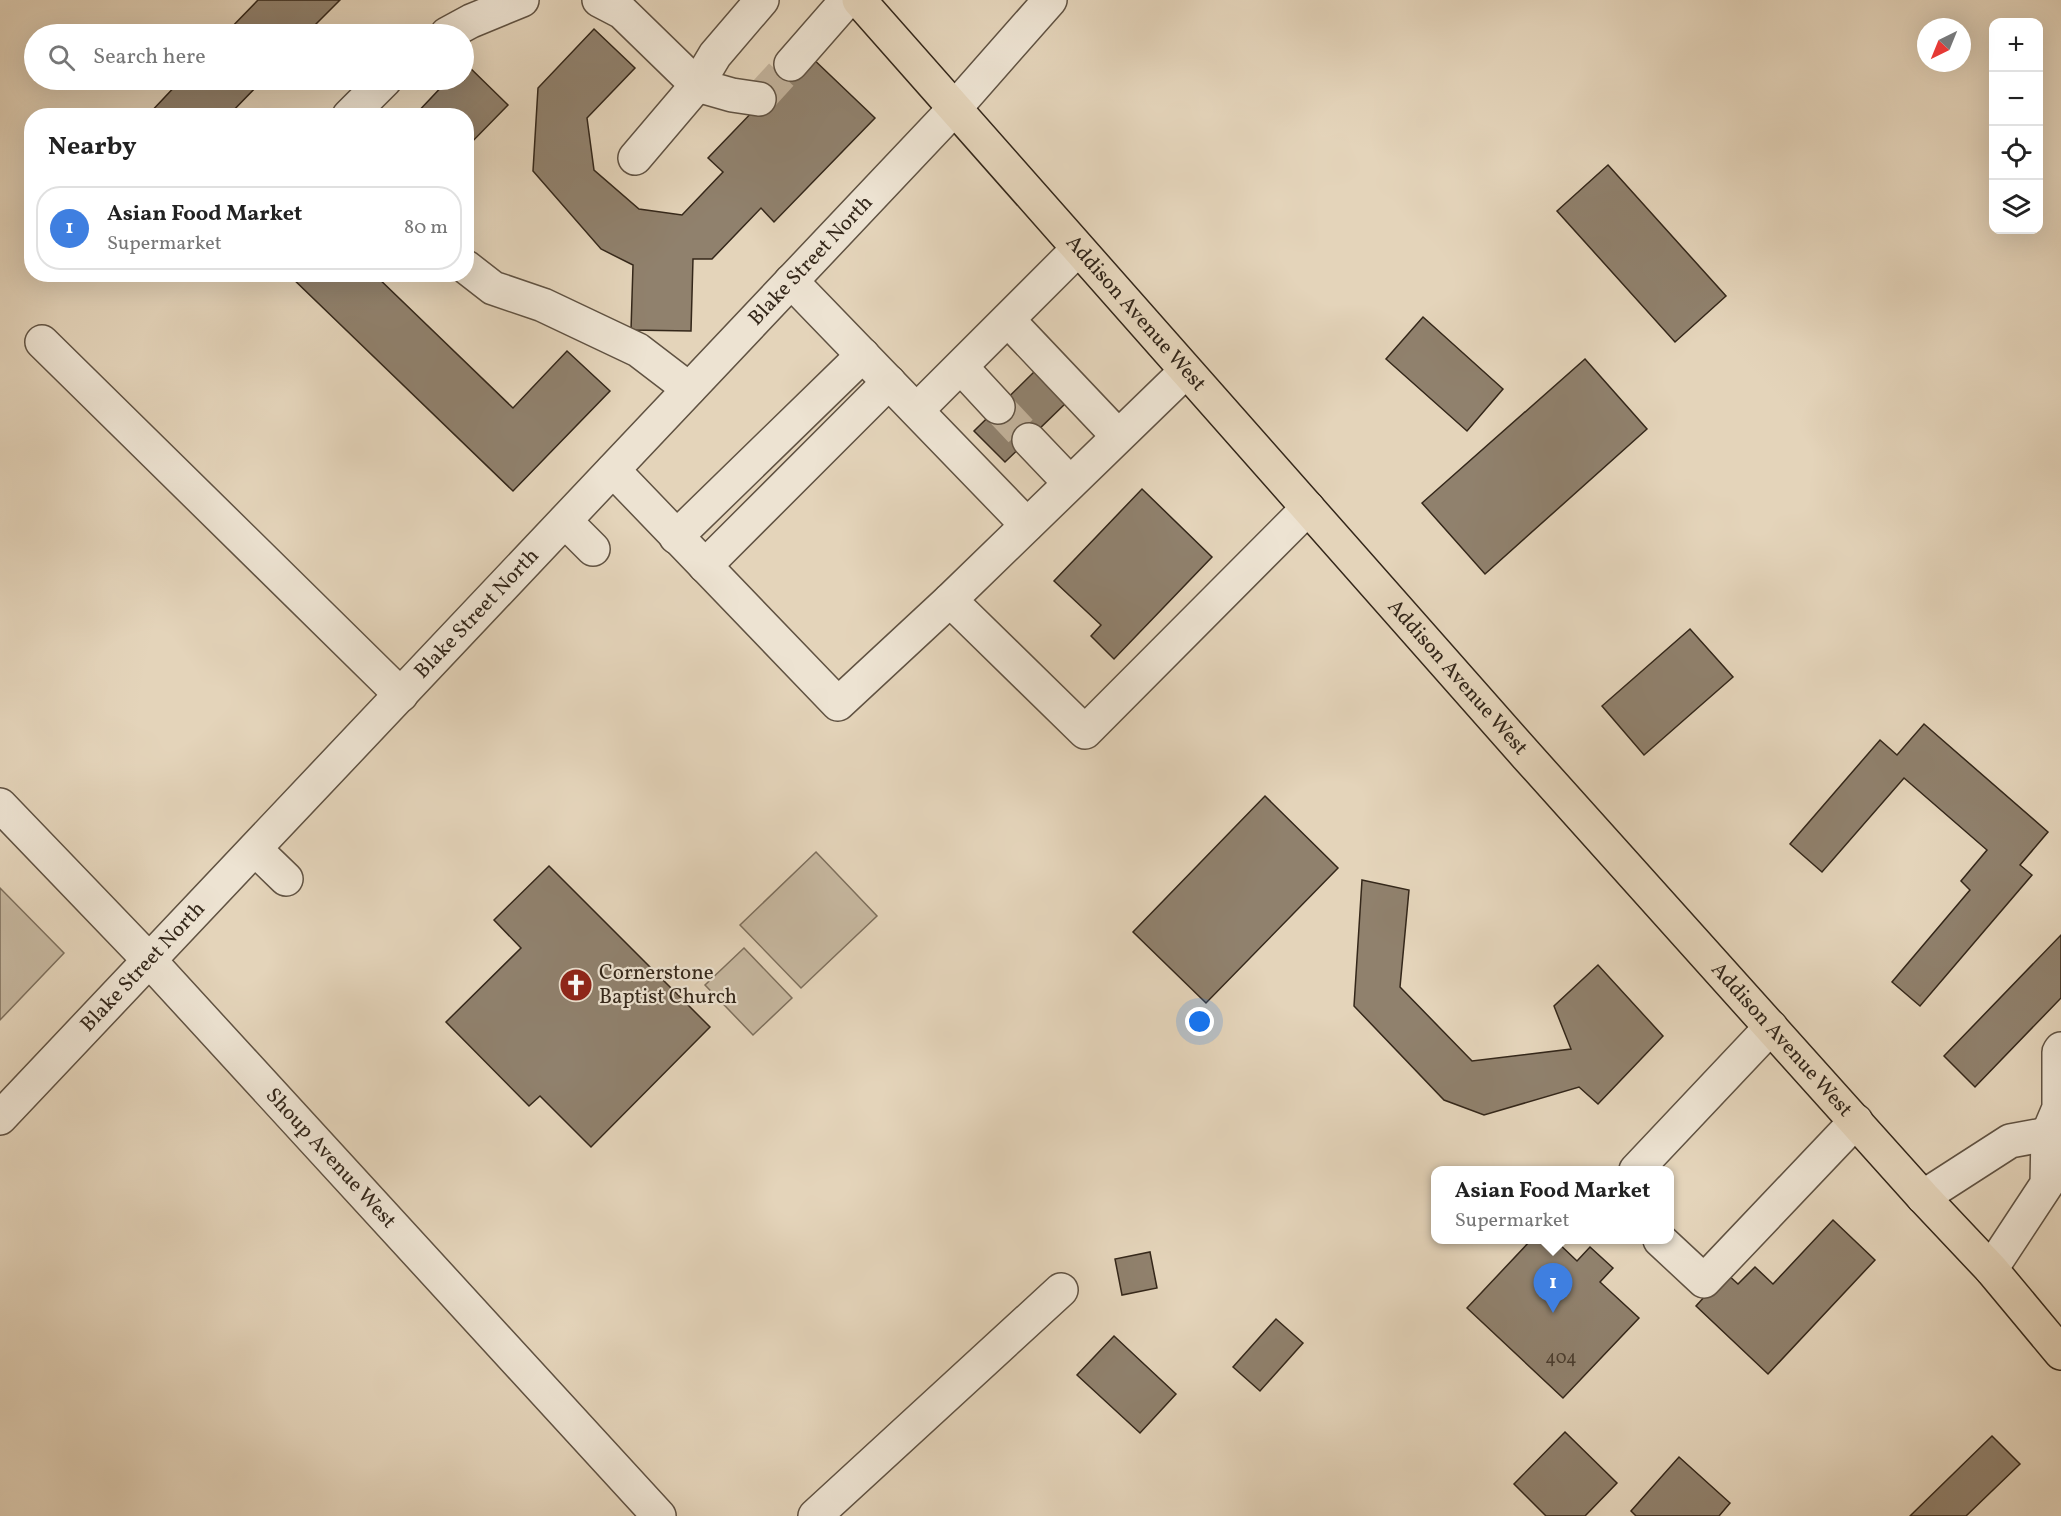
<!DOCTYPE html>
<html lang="en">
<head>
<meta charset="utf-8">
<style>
	:root { --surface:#fff; --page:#f6f6f6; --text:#222; --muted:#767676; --line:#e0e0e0; --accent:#ea580c }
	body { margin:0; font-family:Vollkorn,serif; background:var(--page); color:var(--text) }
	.controls { position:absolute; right:18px; top:18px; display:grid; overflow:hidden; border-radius:12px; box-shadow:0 6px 24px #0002 }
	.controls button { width:54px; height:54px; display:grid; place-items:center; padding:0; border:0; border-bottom:2px solid var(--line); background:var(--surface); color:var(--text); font:30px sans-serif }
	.compass { position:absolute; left:1917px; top:18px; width:54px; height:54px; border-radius:50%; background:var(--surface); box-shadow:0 6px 24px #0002; rotate:223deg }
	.you { position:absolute; left:1200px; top:1022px; width:21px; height:21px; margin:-15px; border:4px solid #fff; border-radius:50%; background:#1a73e8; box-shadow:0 0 0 9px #1a73e833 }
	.badge { display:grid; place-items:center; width:39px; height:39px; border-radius:50%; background:var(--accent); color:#fff; font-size:20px; font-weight:700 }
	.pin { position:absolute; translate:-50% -50px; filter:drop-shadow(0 2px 3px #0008) }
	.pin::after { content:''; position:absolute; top:32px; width:21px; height:18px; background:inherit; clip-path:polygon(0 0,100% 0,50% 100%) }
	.popup { position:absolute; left:1431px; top:1166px; width:243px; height:78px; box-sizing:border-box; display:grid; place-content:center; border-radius:12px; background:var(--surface); filter:drop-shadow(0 2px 4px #0005); font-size:20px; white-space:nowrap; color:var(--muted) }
	.popup b { font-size:22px; color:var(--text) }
	.popup::after { content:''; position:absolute; left:50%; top:100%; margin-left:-12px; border:12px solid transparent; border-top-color:var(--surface) }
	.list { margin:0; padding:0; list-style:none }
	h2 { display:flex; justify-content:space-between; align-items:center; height:78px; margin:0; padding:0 24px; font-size:26px }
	h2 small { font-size:20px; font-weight:400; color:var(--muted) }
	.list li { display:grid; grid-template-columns:39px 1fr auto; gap:18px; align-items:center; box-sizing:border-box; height:84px; margin:0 12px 12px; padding:0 12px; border:2px solid var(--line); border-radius:24px }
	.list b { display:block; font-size:22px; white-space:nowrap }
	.list p { margin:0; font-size:20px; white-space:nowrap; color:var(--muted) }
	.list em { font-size:20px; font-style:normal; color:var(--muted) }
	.icon { flex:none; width:33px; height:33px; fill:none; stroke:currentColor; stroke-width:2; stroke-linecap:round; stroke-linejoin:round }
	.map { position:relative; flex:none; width:2061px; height:1516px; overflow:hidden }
	.search { position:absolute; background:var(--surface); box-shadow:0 6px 24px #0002; left:24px; top:24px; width:450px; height:66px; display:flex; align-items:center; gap:15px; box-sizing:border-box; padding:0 21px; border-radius:33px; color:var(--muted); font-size:22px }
	.panel { position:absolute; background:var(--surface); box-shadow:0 6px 24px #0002; left:24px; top:108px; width:450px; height:174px; border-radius:24px }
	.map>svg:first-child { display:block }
</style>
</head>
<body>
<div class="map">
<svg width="2061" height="1516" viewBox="0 0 2061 1516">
	<rect width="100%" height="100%" fill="#e4d4ba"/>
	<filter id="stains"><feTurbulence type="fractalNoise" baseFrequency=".00333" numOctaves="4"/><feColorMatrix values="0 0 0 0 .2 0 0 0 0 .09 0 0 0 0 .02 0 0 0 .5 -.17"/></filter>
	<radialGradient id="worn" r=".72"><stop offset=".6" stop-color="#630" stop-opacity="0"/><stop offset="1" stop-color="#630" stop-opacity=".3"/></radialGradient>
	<g fill="#c6b79f" stroke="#7d6f5c" stroke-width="1.5">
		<polygon points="816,852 877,916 801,988 740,925"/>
		<polygon points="0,888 64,953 0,1020"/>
		<polygon points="744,948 792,998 753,1035 705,985"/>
	</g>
	<g fill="#90816d" stroke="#34271a" stroke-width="1.5">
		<polygon points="258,0 340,0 306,34 225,34"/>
		<polygon points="594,29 635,68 587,118 594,170 639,209 682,215 723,172 708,158 808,54 875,118 774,222 761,208 712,259 693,259 691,331 631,330 633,265 601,249 533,171 538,88"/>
		<polygon points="464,62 508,105 466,148 466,116 414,116 448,80 464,80"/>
		<polygon points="181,80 263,80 228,116 147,116"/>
		<polygon points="1608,165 1726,296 1675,342 1557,211"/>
		<polygon points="288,274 374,274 513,408 567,351 610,391 513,491"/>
		<polygon points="1423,317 1503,389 1467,431 1386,359"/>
		<polygon points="1585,359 1647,429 1485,574 1422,503"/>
		<polygon points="1036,370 1067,402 1005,462 974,431"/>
		<polygon points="1142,489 1212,557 1114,659 1091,636 1101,625 1054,581"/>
		<polygon points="1690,629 1733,677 1644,755 1602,706"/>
		<polygon points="1924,724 2048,832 2020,865 2032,875 1920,1006 1892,982 1970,890 1961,881 1987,850 1904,778 1822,872 1790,844 1880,740 1897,755"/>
		<polygon points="1265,796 1338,868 1206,1003 1133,932"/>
		<polygon points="549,866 710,1027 591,1147 540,1096 529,1106 446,1022 521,948 494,920"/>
		<polygon points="1362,880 1409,890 1400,987 1472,1061 1571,1049 1554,1006 1598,965 1663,1036 1598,1104 1579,1087 1484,1115 1444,1100 1354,1006"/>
		<polygon points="2061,935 2061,998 1975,1087 1944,1056"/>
		<polygon points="1833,1220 1875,1260 1768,1374 1696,1306 1726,1273 1738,1284 1755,1267 1773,1284"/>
		<polygon points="1531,1240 1555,1240 1577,1261 1590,1247 1613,1268 1600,1282 1639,1318 1563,1398 1467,1308"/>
		<polygon points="1150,1252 1157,1288 1122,1295 1115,1259"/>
		<polygon points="1276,1319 1303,1343 1260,1391 1233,1367"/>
		<polygon points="1114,1336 1176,1394 1140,1433 1077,1375"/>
		<polygon points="1565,1432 1617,1483 1585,1516 1546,1516 1514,1484"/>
		<polygon points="1992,1436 2020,1464 1966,1516 1910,1516"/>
		<polygon points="1679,1457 1730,1503 1719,1516 1636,1516 1631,1511"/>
	</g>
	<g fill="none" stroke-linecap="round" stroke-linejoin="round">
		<g stroke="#c1b19a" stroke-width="33" stroke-dasharray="33 16" stroke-linecap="butt">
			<polyline points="759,99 791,64"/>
			<polyline points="998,407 1029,440"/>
		</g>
		<defs>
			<g id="minor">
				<polyline points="599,0 622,12 697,85 732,95 759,99"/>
				<polyline points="447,34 471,21 522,0"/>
				<polyline points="791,64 847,0"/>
				<polyline points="349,116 385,80"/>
				<polyline points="635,158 697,85 715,55 762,0"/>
				<polyline points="466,267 493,288 543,305 638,350 689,389"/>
				<polyline points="791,281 1027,525"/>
				<polyline points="1008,320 1118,436"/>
				<polyline points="42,342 401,695"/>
				<polyline points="961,367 998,407"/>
				<polyline points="1186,371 950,600 1085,732 1308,508"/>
				<polyline points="917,410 1078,249"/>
				<polyline points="1029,440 1070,483"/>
				<polyline points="613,470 838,704 950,600"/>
				<polyline points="565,521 593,549"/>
				<polyline points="676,537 863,355"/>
				<polyline points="705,566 889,382"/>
				<path id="s1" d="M0,805L149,960L659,1516"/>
				<polyline points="255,849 286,879"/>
				<path id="s2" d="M0,1118L954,109L1050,0"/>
				<polyline points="1636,1170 1771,1027"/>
				<polyline points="1923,1197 2010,1141 2048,1134"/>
				<polyline points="1660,1240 1704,1281 1856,1121"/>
				<polyline points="1991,1269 2047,1184 2048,1134 2059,1108 2059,1052 2061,1049"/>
				<polyline points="815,1516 1061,1290"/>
			</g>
			<g id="major">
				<path id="s3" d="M859,0L1527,756L1923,1197L1991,1269L2061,1353"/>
			</g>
		</defs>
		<use href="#minor" stroke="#605242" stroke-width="36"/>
		<use href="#major" stroke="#34271a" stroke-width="36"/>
		<use href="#minor" stroke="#ede3d2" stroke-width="33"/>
		<use href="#major" stroke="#e4d4ba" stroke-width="33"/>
	</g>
	<defs>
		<symbol id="church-disc" viewBox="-11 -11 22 22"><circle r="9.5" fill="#8f2418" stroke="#ede3d2"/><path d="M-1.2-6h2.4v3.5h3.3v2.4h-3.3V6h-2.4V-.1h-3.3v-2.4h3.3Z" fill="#fff"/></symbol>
	</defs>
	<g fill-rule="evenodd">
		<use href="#church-disc" x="557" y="966" width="38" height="38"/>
	</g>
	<g text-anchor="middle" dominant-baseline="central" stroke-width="4.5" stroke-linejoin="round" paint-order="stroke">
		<g font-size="18" fill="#4b3e2f">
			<text x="1561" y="1358">404</text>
		</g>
		<g font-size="21" fill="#34271a" stroke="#ede3d2">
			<text stroke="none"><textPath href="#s2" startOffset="1180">Blake Street North</textPath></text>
			<text stroke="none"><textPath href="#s3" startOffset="418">Addison Avenue West</textPath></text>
			<text stroke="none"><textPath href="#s2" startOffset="694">Blake Street North</textPath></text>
			<text stroke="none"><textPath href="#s3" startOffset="904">Addison Avenue West</textPath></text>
			<text stroke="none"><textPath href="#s2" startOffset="208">Blake Street North</textPath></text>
			<text stroke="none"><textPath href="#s3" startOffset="1390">Addison Avenue West</textPath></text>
			<text stroke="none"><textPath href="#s1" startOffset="484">Shoup Avenue West</textPath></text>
		</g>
		<g font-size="21" fill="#34271a" stroke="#ede3d2" text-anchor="start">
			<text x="599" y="973">Cornerstone<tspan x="599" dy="24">Baptist Church</tspan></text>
		</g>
	</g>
	<rect width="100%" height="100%" filter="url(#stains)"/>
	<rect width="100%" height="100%" fill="url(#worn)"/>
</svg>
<div class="controls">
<button>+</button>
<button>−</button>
<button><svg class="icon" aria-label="locate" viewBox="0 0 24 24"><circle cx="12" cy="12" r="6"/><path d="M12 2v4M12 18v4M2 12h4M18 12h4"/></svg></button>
<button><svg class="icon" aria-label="layers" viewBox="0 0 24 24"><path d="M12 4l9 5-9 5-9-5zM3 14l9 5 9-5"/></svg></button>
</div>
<svg class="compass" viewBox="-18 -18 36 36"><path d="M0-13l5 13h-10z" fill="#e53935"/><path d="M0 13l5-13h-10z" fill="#767676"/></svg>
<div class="you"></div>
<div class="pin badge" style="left:1553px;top:1313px;background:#3f7fe0">1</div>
<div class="popup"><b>Asian Food Market</b>Supermarket</div>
<div class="search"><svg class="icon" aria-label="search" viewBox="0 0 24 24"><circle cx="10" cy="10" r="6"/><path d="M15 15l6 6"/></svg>Search here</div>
<section class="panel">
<h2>Nearby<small></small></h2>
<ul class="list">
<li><span class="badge" style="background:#3f7fe0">1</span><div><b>Asian Food Market</b><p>Supermarket</p></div><em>80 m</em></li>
</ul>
</section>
</div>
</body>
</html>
